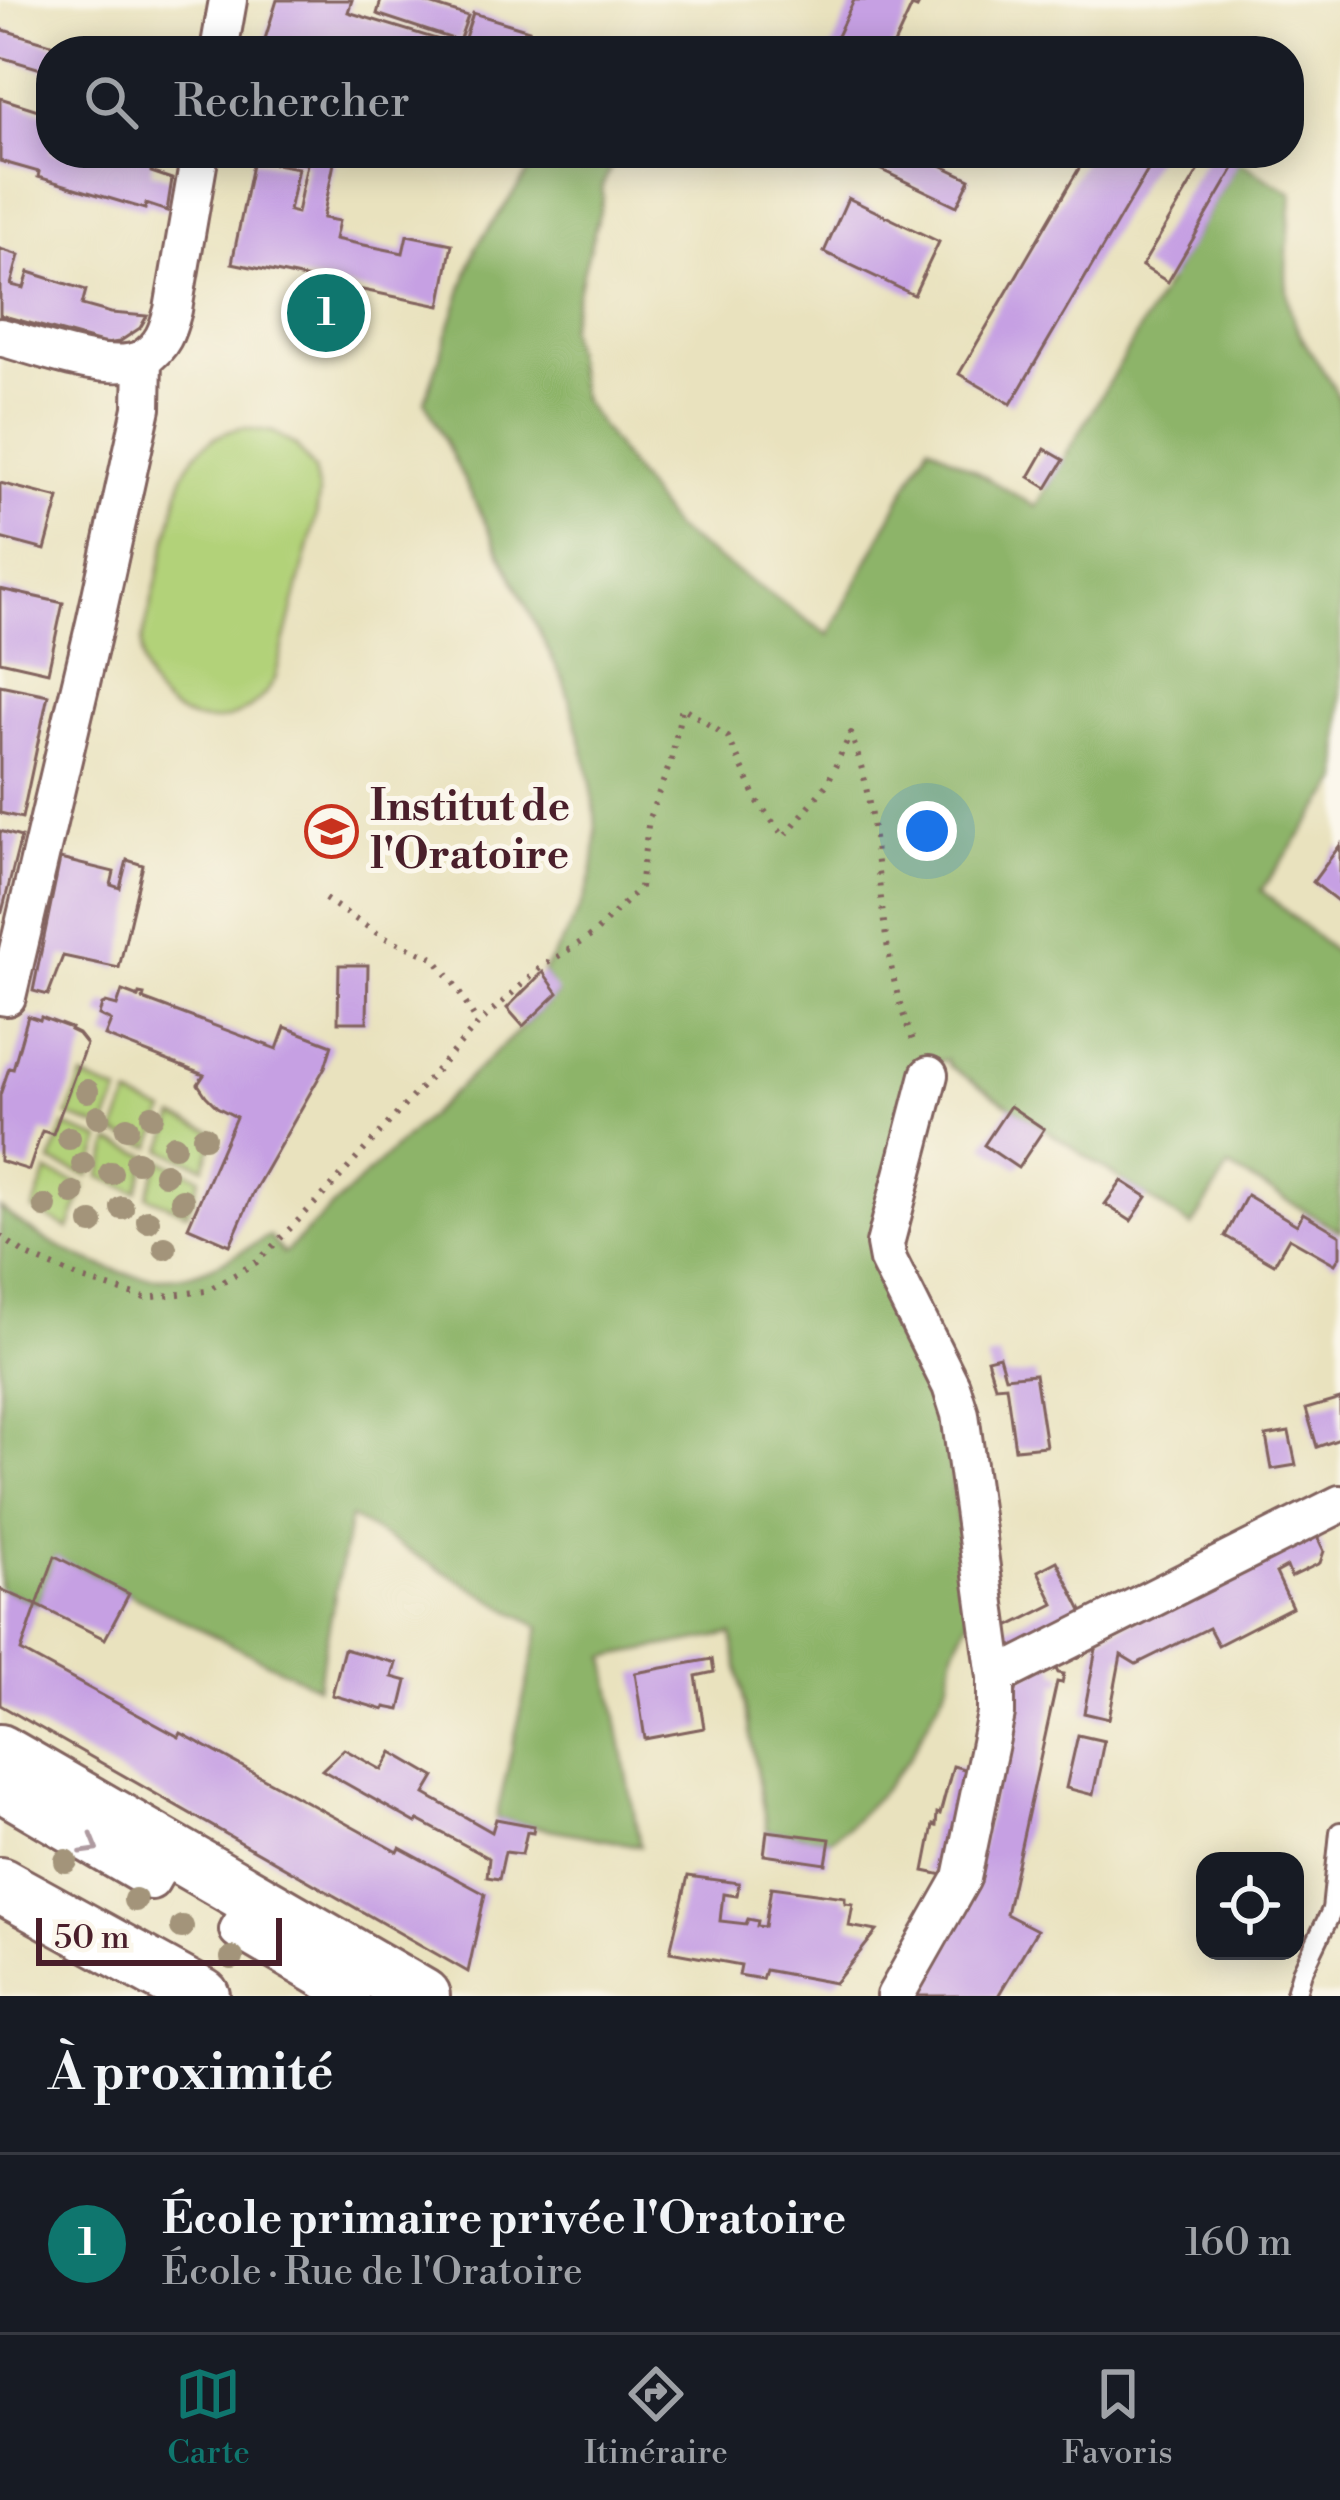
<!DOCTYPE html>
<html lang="fr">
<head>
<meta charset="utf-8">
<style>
	:root { --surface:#171b24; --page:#20242c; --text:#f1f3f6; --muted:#9ea1a6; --line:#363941; --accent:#0f766e }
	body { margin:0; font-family:"Libre Bodoni",serif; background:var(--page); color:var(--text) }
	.controls { position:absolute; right:36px; bottom:36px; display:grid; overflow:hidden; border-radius:24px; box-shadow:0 6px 30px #0003 }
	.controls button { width:108px; height:108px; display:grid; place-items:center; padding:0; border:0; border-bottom:3px solid var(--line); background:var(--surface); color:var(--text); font:60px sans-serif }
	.scale { position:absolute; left:36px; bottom:30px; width:246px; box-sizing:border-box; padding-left:12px; border:6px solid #4a1f2b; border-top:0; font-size:33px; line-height:42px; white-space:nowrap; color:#4a1f2b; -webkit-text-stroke:9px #fbf7ec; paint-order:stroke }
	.you { position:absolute; left:927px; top:831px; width:42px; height:42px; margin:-30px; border:9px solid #fff; border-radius:50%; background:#1a73e8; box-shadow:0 0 0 18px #1a73e833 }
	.badge { display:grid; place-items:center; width:78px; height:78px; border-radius:50%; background:var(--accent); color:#fff; font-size:39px; font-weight:700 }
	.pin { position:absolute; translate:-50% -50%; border:6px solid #fff; box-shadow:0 3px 12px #0006 }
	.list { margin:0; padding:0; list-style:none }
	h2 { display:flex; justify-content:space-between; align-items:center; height:156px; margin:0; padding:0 48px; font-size:51px }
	h2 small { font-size:39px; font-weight:400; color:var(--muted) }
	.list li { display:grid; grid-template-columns:78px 1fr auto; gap:36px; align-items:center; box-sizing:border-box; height:180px; padding:0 48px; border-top:3px solid var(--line) }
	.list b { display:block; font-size:45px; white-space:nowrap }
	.list p { margin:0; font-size:39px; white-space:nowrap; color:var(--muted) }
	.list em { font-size:39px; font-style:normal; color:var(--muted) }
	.icon { flex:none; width:66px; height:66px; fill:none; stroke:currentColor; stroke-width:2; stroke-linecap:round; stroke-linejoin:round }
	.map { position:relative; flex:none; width:1340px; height:1996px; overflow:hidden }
	.search { position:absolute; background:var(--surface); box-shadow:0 6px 30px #0003; left:36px; right:36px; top:36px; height:132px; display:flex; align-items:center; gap:30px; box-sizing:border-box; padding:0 42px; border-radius:48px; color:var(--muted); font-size:45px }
	.sheet { height:336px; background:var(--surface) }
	nav { display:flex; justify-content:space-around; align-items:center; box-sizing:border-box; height:168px; border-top:3px solid var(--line); background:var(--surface); font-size:33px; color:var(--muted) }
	nav a { display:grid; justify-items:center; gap:6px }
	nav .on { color:var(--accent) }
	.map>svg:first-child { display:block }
</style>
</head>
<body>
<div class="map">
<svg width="1340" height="1996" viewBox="0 0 1340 1996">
	<rect width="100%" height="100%" fill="#fbf7ec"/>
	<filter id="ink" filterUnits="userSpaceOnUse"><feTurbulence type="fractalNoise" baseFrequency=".00833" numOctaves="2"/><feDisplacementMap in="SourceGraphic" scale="24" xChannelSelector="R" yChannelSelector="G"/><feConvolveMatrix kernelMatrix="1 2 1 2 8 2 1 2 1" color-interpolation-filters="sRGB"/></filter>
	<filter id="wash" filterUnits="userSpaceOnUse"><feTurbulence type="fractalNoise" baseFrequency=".004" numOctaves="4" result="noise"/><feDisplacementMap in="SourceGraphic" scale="48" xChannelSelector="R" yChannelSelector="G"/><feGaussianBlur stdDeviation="2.7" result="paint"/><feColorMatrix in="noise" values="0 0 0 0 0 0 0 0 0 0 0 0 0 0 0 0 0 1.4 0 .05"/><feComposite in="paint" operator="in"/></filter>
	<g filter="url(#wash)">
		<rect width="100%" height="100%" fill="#e9e2be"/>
		<g fill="#b2d279" stroke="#7e7852" stroke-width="3">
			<path d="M243,428L273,432L296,446L314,470L319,494L316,517L275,679C234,751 136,724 142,641L183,475C195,448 214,433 243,428Z"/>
			<polygon points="82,1078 119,1093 105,1129 68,1116"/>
			<polygon points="129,1097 165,1112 152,1147 115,1134"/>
			<polygon points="175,1117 216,1133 204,1167 163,1150"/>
			<polygon points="64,1126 102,1140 89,1176 51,1162"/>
			<polygon points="111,1142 149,1156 137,1192 100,1177"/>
			<polygon points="160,1160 200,1177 187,1213 147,1196"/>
			<polygon points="47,1172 85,1186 69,1229 33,1210"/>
		</g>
		<path fill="#8db469" stroke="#6c6a4a" stroke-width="3" d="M542,153H587L614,161L602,186L603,199L568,328L582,400L674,529L829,635L929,444L1036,507L1238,161L1292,193C1290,235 1278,287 1296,326C1308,353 1329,374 1340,401V781L1261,890L1340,957V1231L1229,1167L1192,1227L948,1065L947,1060L918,1065L875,1235L937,1384L972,1612L954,1650L949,1681L909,1758L882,1792L848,1826L830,1839L767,1831L732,1634L606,1657L640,1846L496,1819L540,1627L350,1517L317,1687L55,1557L37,1605L0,1589V1208C44,1244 124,1288 183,1276C213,1270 242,1251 269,1236L283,1254L557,994L543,972C562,942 584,909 592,873C605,810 582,742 564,682L425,401L476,247Z"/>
		<g id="blocks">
			<g fill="#c6a0e3">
				<polygon points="277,0 352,0 348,12 462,47 473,13 529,30 522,51 303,51 265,39"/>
				<polygon points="381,0 417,0 468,16 459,41 377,14"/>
				<polygon points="854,0 921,0 917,8 912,6 891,51 830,51"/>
				<polygon points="0,29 72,50 72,51 51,51 51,72 0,57"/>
				<polygon points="0,98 51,114 51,153 153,153 151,172 172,179 167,211 146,204 145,209 38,177 39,172 0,161"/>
				<polygon points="263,153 336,153 323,218 339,221 335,239 403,253 407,235 452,244 440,306 232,263 253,160 298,168 289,211 297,213 307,164 263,155"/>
				<polygon points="870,153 915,153 970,179 957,206 865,162"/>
				<polygon points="1088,153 1158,153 1011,404 959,374"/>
				<polygon points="1209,153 1243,153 1168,282 1142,266"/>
				<polygon points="848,198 939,242 914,295 824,252"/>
				<polygon points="0,249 19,255 11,285 24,288 29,272 86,290 82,305 111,313 147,316 140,328 119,342 106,344 0,315"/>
				<polygon points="1045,449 1064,460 1047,488 1029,477"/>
				<polygon points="0,483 59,498 45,550 0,538"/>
				<polygon points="0,589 63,603 48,672 0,661"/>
				<polygon points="0,685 48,695 22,818 0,813"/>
				<polygon points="0,831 21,837 2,912 0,912"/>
				<polygon points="1340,845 1340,903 1313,882"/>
				<polygon points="60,859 114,872 111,885 120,888 127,860 143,865 119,968 63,956 48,995 33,991"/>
				<polygon points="339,965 368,965 367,1022 338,1022"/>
				<polygon points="543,972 558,993 523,1026 507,1008"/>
				<polygon points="122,991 138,997 139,994 144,995 143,999 277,1049 285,1027 332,1045 325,1067 253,1193 230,1245 188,1227 236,1117 217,1107 206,1096 198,1084 204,1075 105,1036 111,1021 99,1015 102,1005 106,1003 117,1006"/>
				<polygon points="28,1016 40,1020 41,1017 71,1028 70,1030 78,1034 86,1044 53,1134 42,1131 29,1170 0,1161 0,1095 9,1068 13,1069"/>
				<polygon points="1010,1106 1044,1129 1018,1168 984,1145"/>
				<polygon points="1122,1181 1147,1197 1131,1221 1105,1204"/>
				<polygon points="1247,1195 1297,1225 1303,1213 1340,1235 1340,1256 1335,1264 1289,1238 1274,1264 1225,1236"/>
				<polygon points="999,1356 1005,1377 1035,1374 1046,1446 1015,1449 1006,1385 995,1386 987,1359"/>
				<polygon points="1340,1399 1340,1439 1317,1447 1306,1409"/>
				<polygon points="1289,1432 1296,1465 1272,1469 1266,1436"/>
				<polygon points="1316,1534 1324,1551 1320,1563 1291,1577 1287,1567 1276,1573 1292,1607 1218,1645 1209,1628 1136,1664 1121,1655 1109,1719 1084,1713 1098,1638"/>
				<polygon points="55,1556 129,1594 105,1639 37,1605"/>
				<polygon points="1057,1561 1087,1621 1015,1657 1002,1630 1054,1604 1038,1571"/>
				<polygon points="0,1589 37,1605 21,1651 179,1737 181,1733 398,1852 400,1848 485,1894 468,1972 0,1705"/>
				<polygon points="344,1649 396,1663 392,1677 407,1681 400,1710 385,1707 384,1710 332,1695"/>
				<polygon points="712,1659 714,1672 696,1676 704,1728 645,1739 635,1673"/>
				<polygon points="1052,1661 1058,1673 1064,1674 1062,1683 1057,1682 1006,1914 1037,1930 998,1996 912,1996 970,1896 1019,1678"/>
				<polygon points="1078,1735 1104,1741 1093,1795 1066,1788"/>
				<polygon points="344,1749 382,1770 392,1752 435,1777 425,1794 492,1832 496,1819 534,1826 533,1833 527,1832 522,1854 505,1852 499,1879 487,1877 489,1858 418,1820 416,1823 322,1770"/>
				<polygon points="953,1766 972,1771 948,1876 924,1871 933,1825 936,1826 937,1813 940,1814"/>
				<polygon points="767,1831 830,1839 826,1864 764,1855"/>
				<polygon points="688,1876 739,1883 737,1896 723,1894 720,1921 746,1924 748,1919 758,1921 757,1926 765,1927 771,1887 845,1897 845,1903 853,1904 849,1926 877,1931 835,1983 765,1970 762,1979 739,1975 741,1965 670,1952"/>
			</g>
		</g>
	</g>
	<g filter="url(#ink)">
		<use href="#blocks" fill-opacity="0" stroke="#82635e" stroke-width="3"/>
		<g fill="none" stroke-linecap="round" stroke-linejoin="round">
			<defs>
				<g id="service">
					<polyline points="1337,1904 1332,1910 1340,1832"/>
					<polyline points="1295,1996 1302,1972 1332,1910"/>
				</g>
				<g id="minor">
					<polyline points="219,51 228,0"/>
					<path d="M0,337C39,347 107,374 143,359"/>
					<path d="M0,996L7,997L95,623L142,408L143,359C163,345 167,332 173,310L200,153"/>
					<polyline points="996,1677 1340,1504"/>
					<polyline points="0,1793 151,1881 169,1850"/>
					<polyline points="256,1900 238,1930 351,1996"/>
					<polyline points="895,1996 962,1878 996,1714 996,1677 960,1414 951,1386 888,1260 885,1244 929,1075"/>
				</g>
				<g id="primary">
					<polyline points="0,1752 422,1996"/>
					<polyline points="0,1885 202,1996"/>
				</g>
			</defs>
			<use href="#service" stroke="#82635e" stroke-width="24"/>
			<use href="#minor" stroke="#82635e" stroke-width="42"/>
			<use href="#primary" stroke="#82635e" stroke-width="60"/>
			<g stroke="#82635e" stroke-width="6" stroke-dasharray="3 9" stroke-linecap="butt">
				<polyline points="325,899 383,937 434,958 453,982 478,1024"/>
				<path d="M0,1236L25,1254L82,1279L145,1298L206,1291L257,1262L331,1187L478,1024L541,967L594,934L640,887L649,818L671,761L682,707L728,737L758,802L784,837L827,784L851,733C856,751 863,769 866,787C883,873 879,964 915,1045"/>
			</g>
			<use href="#service" stroke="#fff" stroke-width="18"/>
			<use href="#minor" stroke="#fff" stroke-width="36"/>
			<use href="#primary" stroke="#fff" stroke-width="54"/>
		</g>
		<g fill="#a3947a">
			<circle cx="87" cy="1091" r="12"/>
			<circle cx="152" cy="1116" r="12"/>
			<circle cx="98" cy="1117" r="12"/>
			<circle cx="127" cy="1128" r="12"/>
			<circle cx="204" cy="1137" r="12"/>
			<circle cx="69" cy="1138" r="12"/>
			<circle cx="174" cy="1146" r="12"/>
			<circle cx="137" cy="1162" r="12"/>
			<circle cx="83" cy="1164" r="12"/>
			<circle cx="111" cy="1173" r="12"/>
			<circle cx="165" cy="1174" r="12"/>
			<circle cx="73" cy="1193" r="12"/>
			<circle cx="182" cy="1200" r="12"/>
			<circle cx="45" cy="1206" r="12"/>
			<circle cx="122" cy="1208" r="12"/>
			<circle cx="148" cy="1221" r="12"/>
			<circle cx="92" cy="1223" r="12"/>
			<circle cx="165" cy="1248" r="12"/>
			<circle cx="66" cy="1861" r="12"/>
			<circle cx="135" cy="1900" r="12"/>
			<circle cx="182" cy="1927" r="12"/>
			<circle cx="232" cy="1958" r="12"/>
		</g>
		<defs><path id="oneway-chevron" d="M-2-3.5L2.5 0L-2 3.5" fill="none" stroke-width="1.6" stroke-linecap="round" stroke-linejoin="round" transform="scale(3)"/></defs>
		<use stroke="#ae9aa0" href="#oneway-chevron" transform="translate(91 1846) rotate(30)"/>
	</g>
	<defs>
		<symbol id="school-ring" viewBox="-11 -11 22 22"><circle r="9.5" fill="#fbf7ec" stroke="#c8321e" stroke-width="1.5"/><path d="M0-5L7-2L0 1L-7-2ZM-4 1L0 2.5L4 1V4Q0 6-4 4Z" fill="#c8321e"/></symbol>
	</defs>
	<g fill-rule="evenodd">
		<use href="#school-ring" x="302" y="802" width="59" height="59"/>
	</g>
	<g text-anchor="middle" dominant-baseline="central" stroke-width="10" stroke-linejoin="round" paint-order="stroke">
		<g font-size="42" font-weight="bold" fill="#4a1f2b" stroke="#fbf7ec" text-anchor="start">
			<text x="370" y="807">Institut de<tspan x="370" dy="48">l'Oratoire</tspan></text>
		</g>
	</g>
</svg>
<div class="controls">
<button><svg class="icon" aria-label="locate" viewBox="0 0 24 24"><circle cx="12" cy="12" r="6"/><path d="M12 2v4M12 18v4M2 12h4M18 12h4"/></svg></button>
</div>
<div class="scale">50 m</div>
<div class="you"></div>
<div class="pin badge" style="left:326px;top:313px">1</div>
<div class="search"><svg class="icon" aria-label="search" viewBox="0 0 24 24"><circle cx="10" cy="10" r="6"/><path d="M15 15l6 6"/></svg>Rechercher</div>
</div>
<section class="sheet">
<h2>À proximité<small></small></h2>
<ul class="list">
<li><span class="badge">1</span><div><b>École primaire privée l'Oratoire</b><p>École · Rue de l'Oratoire</p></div><em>160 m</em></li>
</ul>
</section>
<nav>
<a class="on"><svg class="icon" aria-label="map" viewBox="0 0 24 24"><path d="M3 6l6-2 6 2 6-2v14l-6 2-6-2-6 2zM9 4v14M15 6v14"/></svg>Carte</a>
<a><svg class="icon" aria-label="directions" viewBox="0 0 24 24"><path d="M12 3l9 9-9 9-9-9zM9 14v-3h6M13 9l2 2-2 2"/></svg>Itinéraire</a>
<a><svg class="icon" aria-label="saved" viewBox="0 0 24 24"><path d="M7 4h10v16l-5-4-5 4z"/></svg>Favoris</a>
</nav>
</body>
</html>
